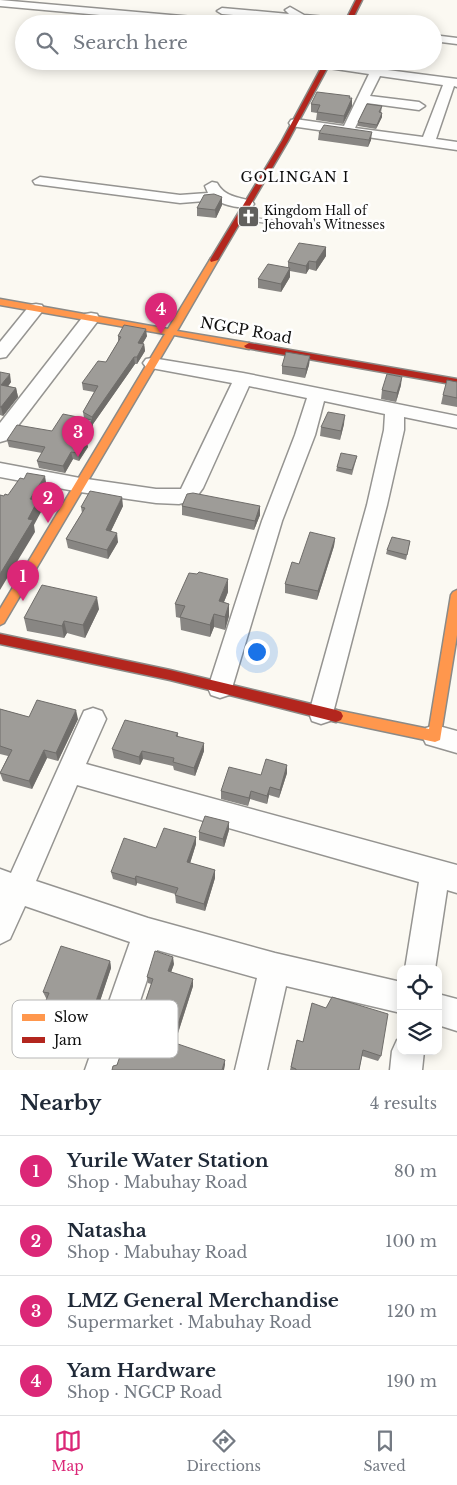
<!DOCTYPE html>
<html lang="en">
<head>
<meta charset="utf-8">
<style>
	:root { --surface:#fff; --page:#f6f6f7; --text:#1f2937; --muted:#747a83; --line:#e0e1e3; --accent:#db2777 }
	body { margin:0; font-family:"Libre Baskerville",serif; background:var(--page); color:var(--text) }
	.controls { position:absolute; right:15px; bottom:15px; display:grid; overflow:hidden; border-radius:10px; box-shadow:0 2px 12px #0003 }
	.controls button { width:45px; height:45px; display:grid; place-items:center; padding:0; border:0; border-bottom:1px solid var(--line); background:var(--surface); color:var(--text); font:25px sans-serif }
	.you { position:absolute; left:256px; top:651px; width:18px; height:18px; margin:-12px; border:4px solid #fff; border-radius:50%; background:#1a73e8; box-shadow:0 0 0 8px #1a73e833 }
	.badge { display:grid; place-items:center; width:32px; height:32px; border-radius:50%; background:var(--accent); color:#fff; font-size:16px; font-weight:700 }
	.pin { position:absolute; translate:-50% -41px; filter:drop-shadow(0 1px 2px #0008) }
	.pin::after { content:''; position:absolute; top:26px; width:18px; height:15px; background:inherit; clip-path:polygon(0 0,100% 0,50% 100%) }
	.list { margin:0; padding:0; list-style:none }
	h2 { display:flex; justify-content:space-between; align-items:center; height:65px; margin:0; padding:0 20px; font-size:21px }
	h2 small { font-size:16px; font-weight:400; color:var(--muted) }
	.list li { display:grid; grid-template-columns:32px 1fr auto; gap:15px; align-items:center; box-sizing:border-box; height:70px; padding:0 20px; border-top:1px solid var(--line) }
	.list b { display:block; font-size:19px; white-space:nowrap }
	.list p { margin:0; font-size:16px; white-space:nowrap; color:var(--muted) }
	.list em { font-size:16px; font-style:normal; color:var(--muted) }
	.icon { flex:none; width:28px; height:28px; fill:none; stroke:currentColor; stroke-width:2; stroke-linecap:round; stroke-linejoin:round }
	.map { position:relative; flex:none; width:457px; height:1070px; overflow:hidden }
	.search { position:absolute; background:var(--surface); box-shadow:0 2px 12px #0003; left:15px; right:15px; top:15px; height:55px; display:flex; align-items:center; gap:12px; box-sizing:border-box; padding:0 18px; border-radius:28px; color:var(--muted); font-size:19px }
	.sheet { height:345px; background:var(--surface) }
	nav { display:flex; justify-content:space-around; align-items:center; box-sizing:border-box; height:70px; border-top:1px solid var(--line); background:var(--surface); font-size:14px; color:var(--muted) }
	nav a { display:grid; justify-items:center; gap:2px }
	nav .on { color:var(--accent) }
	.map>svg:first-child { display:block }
</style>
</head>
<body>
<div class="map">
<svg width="457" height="1070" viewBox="0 0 457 1070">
	<rect width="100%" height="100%" fill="#fbf9f2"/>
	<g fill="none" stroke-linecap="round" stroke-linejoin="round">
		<defs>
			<polygon id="lane" points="239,216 280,221 283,223 280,225 237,219 236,218"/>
			<g id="street">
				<polygon points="0,0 239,21 244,24 200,24 0,6"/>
				<polygon points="290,7 304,15 348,19 353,22 352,24 331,24 222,14 217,11 222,8 289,14 285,10"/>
				<polygon points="433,35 457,38 457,44 433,41"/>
				<path d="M326,62L457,79V87L454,86L436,139L457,142V150L291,126L289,123L291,120L295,119L344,126L369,74L322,67L320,65ZM380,76L443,85L423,137L355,128L367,103L419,110L425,106L419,102L370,96Z"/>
				<path d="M40,177L180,195L208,193L205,186L212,182L217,183C225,197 237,197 252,201L254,204L252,207C243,209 225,206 217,200L180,203L35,184L33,181Z"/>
				<polygon points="36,304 42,305 44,309 6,357 0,358 0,342 30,305"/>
				<polygon points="91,313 97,314 99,318 97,322 7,440 0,442 0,423 85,314"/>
				<polygon points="152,358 243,373 457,416 457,428 404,417 404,430 387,505 333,713 330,721 321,724 312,721 309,713 367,505 384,430 385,414 324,401 315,435 282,521 232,688 229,695 220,698 211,695 208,688 262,521 295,435 307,398 249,386 203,488 195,499 186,502 179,504 156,503 80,492 0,477 0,463 80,478 156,489 181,489 232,383 146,367 143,363 146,359"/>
				<polygon points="93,708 102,711 106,719 86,764 457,865 457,893 447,890 435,969 405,969 419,882 77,785 36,881 148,918 275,953 401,982 401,1013 286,986 267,1070 235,1070 257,978 157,950 117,1070 85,1070 130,942 25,906 10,939 0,944 0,869 11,873 84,711"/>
				<polygon points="435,725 457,731 457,753 426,744 422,736 426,728"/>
				<polygon points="438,994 457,999 457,1031 438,1025"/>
				<polygon points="401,1038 401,1051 424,1051 422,1070 390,1070 392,1051 397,1040"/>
			</g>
			<g id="slow">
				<polygon points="211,258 218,260 177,331 249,343 254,346 249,349 174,335 4,623 0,625 0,609 165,334 0,305 0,299 168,329"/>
				<polygon points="457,590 457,635 440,740 435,742 331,720 329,716 331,712 336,710 429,729 451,595 453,592"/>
			</g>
			<g id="jam">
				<polygon points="356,0 362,0 350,24 344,24"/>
				<polygon points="325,61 331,61 288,141 218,260 211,262 210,260 282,141"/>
				<polygon points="249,343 457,379 457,385 246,348 244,346"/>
				<polygon points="0,634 170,670 336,710 341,712 343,716 341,720 336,722 170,680 0,644"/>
			</g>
		</defs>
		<use href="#lane" stroke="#959491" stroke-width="2"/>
		<use href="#street" stroke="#959491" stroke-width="3"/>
		<use href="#slow" stroke="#8b8a87" stroke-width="3"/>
		<use href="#jam" stroke="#8b8a87" stroke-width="3"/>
		<use href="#lane" fill="#fefefd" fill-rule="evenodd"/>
		<use href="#street" fill="#fefefd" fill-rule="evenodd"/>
		<use href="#slow" fill="#ff974d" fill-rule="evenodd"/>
		<use href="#jam" fill="#b3261e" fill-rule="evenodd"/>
	</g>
	<g fill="#888683">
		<polygon points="350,98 352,106 343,124 316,120 317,113 311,112 311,104"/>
		<polygon points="382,106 381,113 382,113 382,117 376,129 358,126 358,122"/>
		<polygon points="319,133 371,140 368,147 318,140"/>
		<polygon points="222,197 222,205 216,218 197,216 197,208"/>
		<polygon points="326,247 326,256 316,271 309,269 306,274 290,271 290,277 281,292 258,288 258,279 288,268 288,262"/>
		<polygon points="118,336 147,336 143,343 144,344 145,351 137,364 135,364 93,424 93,427 86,440 88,447 79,461 73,459 65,473 39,468 37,461 42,453 9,447 7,440 52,431 84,418 83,412 94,392 83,390 82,383 106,362 118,342"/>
		<polygon points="310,356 309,365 305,378 282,374 282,366"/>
		<polygon points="0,372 11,382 8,386 16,388 18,397 3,416 0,415"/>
		<polygon points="457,382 457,407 441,404 443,395"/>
		<polygon points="401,385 396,402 381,399 382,390"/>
		<polygon points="344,424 340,440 320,436 321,427"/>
		<polygon points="357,456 352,475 336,471 337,467"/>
		<polygon points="123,506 111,531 118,542 108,559 68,548 66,539 82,513 81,507"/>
		<polygon points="182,506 260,506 260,515 254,530 182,515"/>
		<polygon points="335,538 334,546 317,600 285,593 285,584"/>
		<polygon points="410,541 406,560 386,554 387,550"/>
		<polygon points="228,592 224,602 229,604 229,616 225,630 214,627 210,637 181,630 180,618 176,617 175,604"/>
		<polygon points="99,609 85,638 67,633 64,638 27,631 24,618"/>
		<polygon points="0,709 29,717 78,719 58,761 47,758 32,789 3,781 0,773 8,756 0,754"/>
		<polygon points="178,733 178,737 204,751 195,776 174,770 173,766 143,759 140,765 114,758 112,749"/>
		<polygon points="287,765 287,773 279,798 269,795 267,804 250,799 248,806 221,799 221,791"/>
		<polygon points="229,830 224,847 199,840 199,832"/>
		<polygon points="196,837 196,844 190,863 215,870 215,878 205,911 176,903 175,894 137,883 136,886 113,879 111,872 156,848"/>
		<polygon points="110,961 111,968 96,1013 86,1010 67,1058 33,1045 30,1039 47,998 46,998 43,992"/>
		<polygon points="174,964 171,972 193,986 175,1043 225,1065 117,1065 136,1029 151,984 148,983 147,977"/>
		<polygon points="312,1003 381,1056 378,1061 362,1056 359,1070 290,1070 297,1040 303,1042"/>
	</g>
	<g fill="#6f6d6a">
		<polygon points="352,98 352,106 343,124 344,116"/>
		<polygon points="382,113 382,117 376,129 377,125"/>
		<polygon points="372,132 371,140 368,147 369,140"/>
		<polygon points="222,197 222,205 216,218 215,210"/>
		<polygon points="326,247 326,256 316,271 316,262"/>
		<polygon points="309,261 309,269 306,274 306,266"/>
		<polygon points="290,268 290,277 281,292 281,284"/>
		<polygon points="146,329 147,336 139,350 138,343"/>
		<polygon points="144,344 145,351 137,364 137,357"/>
		<polygon points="310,356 309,365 305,378 306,369"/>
		<polygon points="134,357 135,364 93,424 93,427 86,440 88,447 79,461 78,453 82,438 92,420 92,417"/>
		<polygon points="10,374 11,382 3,394 1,385"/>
		<polygon points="402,377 401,385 396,402 397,393"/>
		<polygon points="16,388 18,397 3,416 1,407"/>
		<polygon points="345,415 344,424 340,440 341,431"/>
		<polygon points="71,452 73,459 65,473 63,466"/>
		<polygon points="45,476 47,488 39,501 41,512 34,525 35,532 0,590 0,574 28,519 30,499"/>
		<polygon points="122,497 123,506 107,539 106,530"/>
		<polygon points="260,506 260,515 254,530 255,521"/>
		<polygon points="117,533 118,542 108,559 107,550"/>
		<polygon points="335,538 334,546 317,600 318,591"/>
		<polygon points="228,579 228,592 219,614 219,601"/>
		<polygon points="97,597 99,609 85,638 83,625"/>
		<polygon points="229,604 229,616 225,630 225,617"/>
		<polygon points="214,614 214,627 210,637 210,625"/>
		<polygon points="64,621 67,633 64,638 62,626"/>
		<polygon points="76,710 78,719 58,761 56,753"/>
		<polygon points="204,743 204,751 195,776 194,768"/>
		<polygon points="44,750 47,758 32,789 29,781"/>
		<polygon points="142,751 143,759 140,765 139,757"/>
		<polygon points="287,765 287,773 279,798 280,790"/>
		<polygon points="270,787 269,795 267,804 267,796"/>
		<polygon points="251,791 250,799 248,806 249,798"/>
		<polygon points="229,822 229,830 224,847 223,839"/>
		<polygon points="196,837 196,844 188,870 187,862"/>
		<polygon points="215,870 215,878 205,911 204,904"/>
		<polygon points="136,876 137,883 136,886 135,879"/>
		<polygon points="173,957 174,964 169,978 168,971"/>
		<polygon points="110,961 111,968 96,1013 94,1007"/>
		<polygon points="193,979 193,986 173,1048 172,1042"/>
		<polygon points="84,1004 86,1010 67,1058 65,1052"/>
		<polygon points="225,1060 225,1065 224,1070 222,1070"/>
	</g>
	<g fill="#9e9c98" stroke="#6f6d6a">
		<polygon points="317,92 350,96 349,98 352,98 344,116 317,112 320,105 311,104"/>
		<polygon points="367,104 382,106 379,112 382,113 377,125 358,122"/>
		<polygon points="324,125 372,132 369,140 319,133"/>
		<polygon points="214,194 222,197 215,210 197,208 204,195"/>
		<polygon points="299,243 326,247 316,262 309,261 306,266 288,262"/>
		<polygon points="268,264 290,268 281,284 258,279"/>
		<polygon points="124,325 146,329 138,343 144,344 137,357 134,357 92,417 83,412 98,386 82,383 98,361 106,362 121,337 118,336"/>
		<polygon points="286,352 310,356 306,369 282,366"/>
		<polygon points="0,372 10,374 1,385 16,388 1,407 0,407"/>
		<polygon points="387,374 402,377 397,393 382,390"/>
		<polygon points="447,380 457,382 457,398 443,395"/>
		<polygon points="328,412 345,415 341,431 321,427"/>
		<polygon points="63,414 92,420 82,438 86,439 78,453 71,452 63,466 37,461 45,447 7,440 17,425 52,431"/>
		<polygon points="341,453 357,456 352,470 337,467"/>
		<polygon points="27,473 45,476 30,499 38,500 28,519 33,520 0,574 0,495 4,496 5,494 8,495 20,478 24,479"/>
		<polygon points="90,491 122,497 106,530 117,533 107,550 66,539 85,508 81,507"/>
		<polygon points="193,493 260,506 255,521 182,506 187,494"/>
		<polygon points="310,532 335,538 318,591 285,584 292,562 299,564"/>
		<polygon points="392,537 410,541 407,555 387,550"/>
		<polygon points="199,572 228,579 219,601 229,604 225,617 214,614 210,625 180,617 185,606 175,604 189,573 197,574"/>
		<polygon points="42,585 97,597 83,625 64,621 62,626 24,618"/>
		<polygon points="37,700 76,710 56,753 44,750 29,781 0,773 12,750 0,746 0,709 29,717"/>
		<polygon points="125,720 178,733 176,736 204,743 194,768 173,762 174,758 142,751 139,757 112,749"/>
		<polygon points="266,759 287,765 280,790 270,787 267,796 251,791 249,798 221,791 229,767 261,775"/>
		<polygon points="205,816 229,822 223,839 199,832"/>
		<polygon points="164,828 196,837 187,862 215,870 204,904 175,895 178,888 136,876 135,879 111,872 124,838 156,848"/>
		<polygon points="61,946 110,961 94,1007 84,1004 65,1052 30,1039 49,993 43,992"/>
		<polygon points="155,951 173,957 168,971 193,979 172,1042 225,1060 222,1070 112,1070 113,1066 117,1065 130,1027 136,1029 153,979 147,977"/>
		<polygon points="332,997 388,1014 381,1056 363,1050 359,1070 296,1070 296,1069 291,1067 297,1040 303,1042 312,1003 326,1008"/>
	</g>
	<defs>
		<symbol id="church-square" viewBox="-11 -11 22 22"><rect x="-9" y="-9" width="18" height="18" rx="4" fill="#61605e" stroke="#fff"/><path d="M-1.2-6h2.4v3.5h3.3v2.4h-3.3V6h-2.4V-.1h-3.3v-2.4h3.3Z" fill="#fff"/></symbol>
	</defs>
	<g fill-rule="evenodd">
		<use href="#church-square" x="236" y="204" width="25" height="25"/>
	</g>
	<g text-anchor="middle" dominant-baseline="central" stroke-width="5" stroke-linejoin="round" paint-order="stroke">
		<g font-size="12" fill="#0e0e0e" stroke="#fff" text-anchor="start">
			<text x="264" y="210">Kingdom Hall of<tspan x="264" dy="14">Jehovah's Witnesses</tspan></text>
		</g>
		<g font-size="14" letter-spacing="1" fill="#0e0e0e" stroke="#fff">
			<text x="295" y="177">GOLINGAN I</text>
		</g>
		<g font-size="15" fill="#0e0e0e" stroke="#fff">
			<text transform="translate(246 330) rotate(10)">NGCP Road</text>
		</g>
	</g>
	<rect x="12" y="1000" width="166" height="58" rx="8" fill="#fff" stroke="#b7b7b7" stroke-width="1"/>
	<rect x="22" y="1014" width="23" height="7" fill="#ff974d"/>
	<rect x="22" y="1037" width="23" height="6" fill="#b3261e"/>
	<g font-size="14" fill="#0e0e0e">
		<text x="54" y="1022">Slow</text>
		<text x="54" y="1045">Jam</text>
	</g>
</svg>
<div class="controls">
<button><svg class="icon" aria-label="locate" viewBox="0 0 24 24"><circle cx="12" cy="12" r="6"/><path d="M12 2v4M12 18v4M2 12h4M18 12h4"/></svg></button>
<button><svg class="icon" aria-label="layers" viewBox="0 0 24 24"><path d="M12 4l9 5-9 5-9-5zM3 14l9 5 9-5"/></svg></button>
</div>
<div class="you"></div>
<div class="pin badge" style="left:23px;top:601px">1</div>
<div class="pin badge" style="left:48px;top:523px">2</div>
<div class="pin badge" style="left:78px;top:457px">3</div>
<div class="pin badge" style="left:161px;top:334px">4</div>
<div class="search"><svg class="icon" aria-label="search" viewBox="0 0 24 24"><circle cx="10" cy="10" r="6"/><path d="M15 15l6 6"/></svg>Search here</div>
</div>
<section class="sheet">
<h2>Nearby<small>4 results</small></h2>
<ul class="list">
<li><span class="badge">1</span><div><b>Yurile Water Station</b><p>Shop · Mabuhay Road</p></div><em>80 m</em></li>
<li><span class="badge">2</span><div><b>Natasha</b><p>Shop · Mabuhay Road</p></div><em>100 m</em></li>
<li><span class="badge">3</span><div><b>LMZ General Merchandise</b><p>Supermarket · Mabuhay Road</p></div><em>120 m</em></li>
<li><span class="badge">4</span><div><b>Yam Hardware</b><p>Shop · NGCP Road</p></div><em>190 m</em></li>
</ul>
</section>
<nav>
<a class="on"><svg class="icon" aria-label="map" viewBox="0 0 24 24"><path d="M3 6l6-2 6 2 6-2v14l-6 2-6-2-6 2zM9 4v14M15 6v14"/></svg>Map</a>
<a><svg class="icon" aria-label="directions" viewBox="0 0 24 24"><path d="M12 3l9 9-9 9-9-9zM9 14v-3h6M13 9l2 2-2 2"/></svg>Directions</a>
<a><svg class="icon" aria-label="saved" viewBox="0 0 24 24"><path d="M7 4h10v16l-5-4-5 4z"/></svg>Saved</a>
</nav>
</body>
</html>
